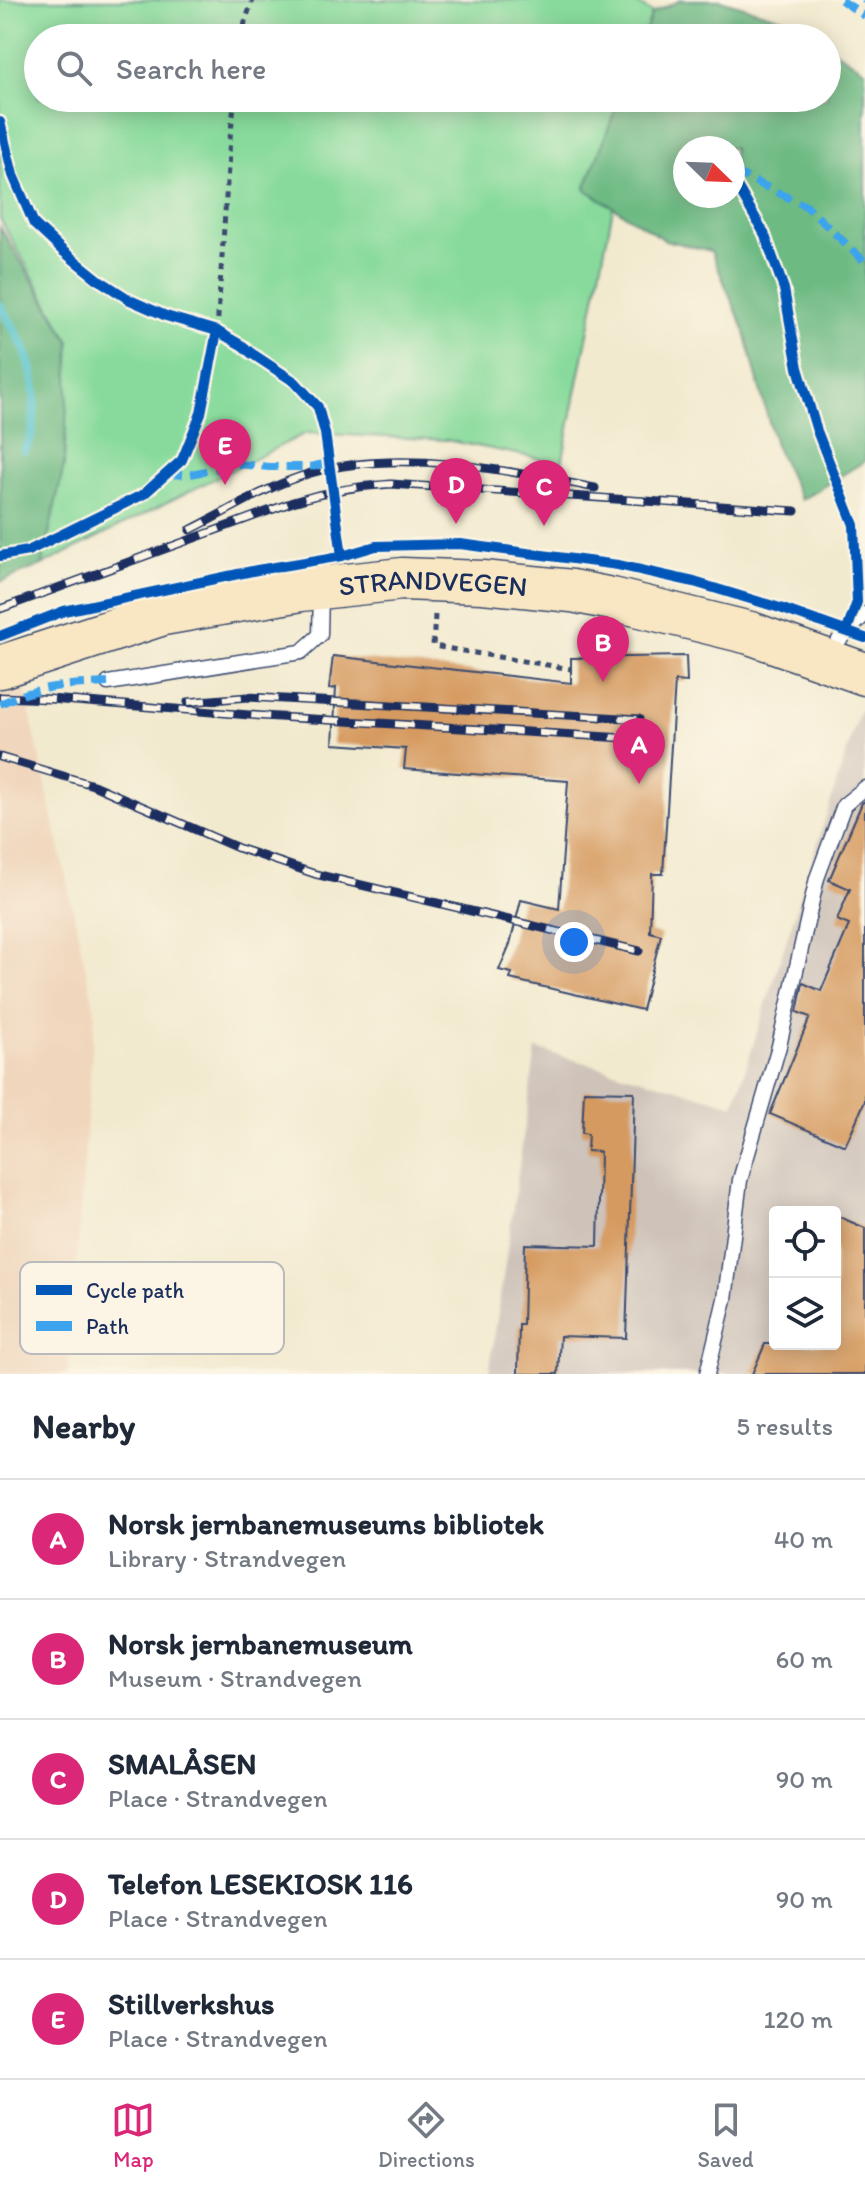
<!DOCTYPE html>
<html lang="en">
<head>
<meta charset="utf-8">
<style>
	:root { --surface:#fff; --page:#f2f2f3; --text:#1f2937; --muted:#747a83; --line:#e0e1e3; --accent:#db2777 }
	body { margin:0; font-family:Itim,sans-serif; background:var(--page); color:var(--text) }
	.controls { position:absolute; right:24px; bottom:24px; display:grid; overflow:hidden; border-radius:8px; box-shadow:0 4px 20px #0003 }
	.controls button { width:72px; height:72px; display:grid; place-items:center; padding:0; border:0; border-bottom:2px solid var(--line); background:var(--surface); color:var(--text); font:40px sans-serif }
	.compass { position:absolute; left:673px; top:136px; width:72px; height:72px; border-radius:50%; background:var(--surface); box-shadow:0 4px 20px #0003; rotate:113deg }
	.you { position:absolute; left:574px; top:942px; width:28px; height:28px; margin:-20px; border:6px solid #fff; border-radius:50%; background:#1a73e8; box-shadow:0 0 0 12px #1a73e833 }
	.badge { display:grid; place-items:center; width:52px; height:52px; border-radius:50%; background:var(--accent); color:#fff; font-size:26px; font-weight:700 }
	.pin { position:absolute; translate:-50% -66px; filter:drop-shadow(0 2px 4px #0008) }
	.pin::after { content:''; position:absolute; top:42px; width:28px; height:24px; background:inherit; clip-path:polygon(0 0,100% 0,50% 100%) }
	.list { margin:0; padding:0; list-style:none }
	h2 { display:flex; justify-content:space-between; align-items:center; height:104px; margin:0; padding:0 32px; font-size:34px }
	h2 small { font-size:26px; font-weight:400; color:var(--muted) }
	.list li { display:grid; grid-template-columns:52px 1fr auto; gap:24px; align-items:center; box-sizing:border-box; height:120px; padding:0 32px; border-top:2px solid var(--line) }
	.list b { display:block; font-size:30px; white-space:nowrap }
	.list p { margin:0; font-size:26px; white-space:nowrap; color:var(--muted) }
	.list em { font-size:26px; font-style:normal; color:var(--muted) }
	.icon { flex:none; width:44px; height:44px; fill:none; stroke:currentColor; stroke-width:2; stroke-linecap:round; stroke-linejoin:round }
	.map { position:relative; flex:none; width:865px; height:1374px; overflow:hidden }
	.search { position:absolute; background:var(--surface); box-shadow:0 4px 20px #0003; left:24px; right:24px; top:24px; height:88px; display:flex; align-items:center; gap:20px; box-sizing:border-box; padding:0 28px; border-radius:44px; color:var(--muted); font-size:30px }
	.sheet { height:704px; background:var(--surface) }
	nav { display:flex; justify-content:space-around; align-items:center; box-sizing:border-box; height:112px; border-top:2px solid var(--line); background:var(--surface); font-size:22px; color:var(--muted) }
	nav a { display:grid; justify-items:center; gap:4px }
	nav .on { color:var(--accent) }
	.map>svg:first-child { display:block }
</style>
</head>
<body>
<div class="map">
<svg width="865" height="1374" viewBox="0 0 865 1374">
	<rect width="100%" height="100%" fill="#fcf5e5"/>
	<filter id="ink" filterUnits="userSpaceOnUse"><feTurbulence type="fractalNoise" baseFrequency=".0125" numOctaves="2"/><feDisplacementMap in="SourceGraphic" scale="16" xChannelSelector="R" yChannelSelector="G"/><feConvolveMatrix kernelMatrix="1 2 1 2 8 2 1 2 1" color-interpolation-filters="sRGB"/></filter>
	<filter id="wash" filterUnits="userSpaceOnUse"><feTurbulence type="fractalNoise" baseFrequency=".006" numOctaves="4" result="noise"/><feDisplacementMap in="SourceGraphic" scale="32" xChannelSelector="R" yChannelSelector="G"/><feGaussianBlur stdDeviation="1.8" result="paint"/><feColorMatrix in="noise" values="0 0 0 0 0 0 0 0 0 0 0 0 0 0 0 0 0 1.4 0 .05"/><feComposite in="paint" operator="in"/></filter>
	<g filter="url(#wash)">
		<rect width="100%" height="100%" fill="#f2eacf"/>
		<polygon fill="#f0d6bc" points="23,681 95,1011 68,1374 0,1374 0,688"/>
		<path fill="#cec2b9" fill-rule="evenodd" d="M860,710L865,712V1374H489L536,1049L734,1105ZM775,1212H835V1344H775Z"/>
		<polygon fill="#87da9b" stroke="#51847c" stroke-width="2" points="0,0 631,0 652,13 647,38 38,38 38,98 635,98 562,463 446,440 306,433 42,565 70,342 0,219"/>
		<g fill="#6dba83" stroke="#447470" stroke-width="2" fill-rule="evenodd">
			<polygon points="681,0 720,0 785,19 815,38 643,38 652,13"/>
			<path d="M827,46L865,70V461L801,500L775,445L744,329L711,251L665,240L585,189L620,98H827ZM733,148V196H685V148Z"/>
			<polygon points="0,227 70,342 64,465 42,565 0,582"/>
		</g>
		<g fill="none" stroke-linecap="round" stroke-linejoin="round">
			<path stroke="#58c5cd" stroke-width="9" d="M0,306C24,343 38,369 34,414C33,428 33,439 24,450"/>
		</g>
		<g id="blocks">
			<g fill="#d59a5e">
				<polygon points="333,656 571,683 571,658 686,656 687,682 675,681 663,874 652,874 650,932 661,935 642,1010 510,979 512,973 499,970 510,944 521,900 559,909 568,781 404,769 406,749 333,744 336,688 329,689"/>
				<polygon points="865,801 865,1101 845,1146 770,1114 810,1017 797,1012 803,983 821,991 849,925 837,920 850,889 829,880 862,803"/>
				<polygon points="584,1091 634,1092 626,1338 560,1336 558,1374 518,1374 519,1325 523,1325 525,1244 598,1246 600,1152 587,1151 588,1134 582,1133"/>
				<polygon points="835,1215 865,1228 865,1374 752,1374 765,1344 835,1344"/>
			</g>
		</g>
	</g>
	<g filter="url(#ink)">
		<use href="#blocks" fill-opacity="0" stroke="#3b4b6f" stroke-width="2"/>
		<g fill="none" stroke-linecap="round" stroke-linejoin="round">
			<defs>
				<g id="lane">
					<polyline points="833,657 839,640 865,614"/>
					<polyline points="108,683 301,652 320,635 321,592"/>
					<polyline points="707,1374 725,1299 740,1180 779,1046 817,878 844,805 865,788"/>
				</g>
				<g id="secondary">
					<path id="s1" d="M0,667L163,614L301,590L402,579L483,582L572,591L612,599L750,633L865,674"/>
				</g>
			</defs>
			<use href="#lane" stroke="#3b4b6f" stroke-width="17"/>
			<use href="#secondary" stroke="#3b4b6f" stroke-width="45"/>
			<g stroke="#3b4b6f" stroke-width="5" stroke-dasharray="6 6" stroke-linecap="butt">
				<polyline points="243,38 245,21 253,0"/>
				<polyline points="217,331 230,138 235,98"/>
				<polyline points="435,615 433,646 571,669"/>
			</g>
			<use href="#lane" stroke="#fff" stroke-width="14"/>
			<use href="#secondary" stroke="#f9e7c3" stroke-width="42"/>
			<defs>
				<g id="rail">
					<path d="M190,530C230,510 269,485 311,473C401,448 506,470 595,488"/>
					<path d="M0,609L293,502C325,492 356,486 391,484L795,511"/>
					<polyline points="0,697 50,699 262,716 641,739"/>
					<polyline points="188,702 248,697 639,719"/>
					<polyline points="0,757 93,785 238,848 315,874 639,951"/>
				</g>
			</defs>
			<use href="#rail" stroke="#1b2f5e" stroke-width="9"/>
			<use href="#rail" stroke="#fcf5e5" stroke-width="6" stroke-dasharray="18" stroke-linecap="butt"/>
			<g stroke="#3da3ed" stroke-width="8" stroke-dasharray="16 8" stroke-linecap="butt">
				<polyline points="841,0 865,16"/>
				<polyline points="864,0 865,1"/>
				<polyline points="733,171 806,206 865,262"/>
				<polyline points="167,474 187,475 237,464 269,467 309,467 329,463"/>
				<path d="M0,704C40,685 66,685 108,683"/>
			</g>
			<defs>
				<g id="cycleway">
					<polyline points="0,122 13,175 34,224 63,251 99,280 130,300 166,316 217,331 243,346 251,353 295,382 318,407 325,433 342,556"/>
					<polyline points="733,179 764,233 784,289 798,368 817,431 854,525 857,602 847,630"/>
					<polyline points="0,556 28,551 144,494 182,460 201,413 217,331"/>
					<polyline points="0,636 64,611 257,570 342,556 376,546 460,544 618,565 694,582 780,608 865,638"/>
				</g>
			</defs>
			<use href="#cycleway" stroke="#fcf5e5" stroke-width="15"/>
			<use href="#cycleway" stroke="#0057b8" stroke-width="10"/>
		</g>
	</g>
	<g text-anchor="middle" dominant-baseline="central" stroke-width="7" stroke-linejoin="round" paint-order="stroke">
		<g font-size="28" fill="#1b2f5e" stroke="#fcf5e5">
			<text stroke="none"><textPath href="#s1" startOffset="444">STRANDVEGEN</textPath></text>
		</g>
	</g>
	<rect x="20" y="1262" width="264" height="92" rx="12" fill="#fcf5e5" stroke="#b8babc" stroke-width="2"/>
	<rect x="36" y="1285" width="36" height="10" fill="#0057b8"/>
	<rect x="36" y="1321" width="36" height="10" fill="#3da3ed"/>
	<g font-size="22" fill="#1b2f5e">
		<text x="86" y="1298">Cycle path</text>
		<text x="86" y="1334">Path</text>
	</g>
</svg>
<div class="controls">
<button><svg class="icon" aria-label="locate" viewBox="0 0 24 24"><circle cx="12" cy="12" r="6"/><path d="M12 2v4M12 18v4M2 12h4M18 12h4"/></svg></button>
<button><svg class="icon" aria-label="layers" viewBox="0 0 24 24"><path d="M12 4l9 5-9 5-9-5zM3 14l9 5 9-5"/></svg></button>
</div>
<svg class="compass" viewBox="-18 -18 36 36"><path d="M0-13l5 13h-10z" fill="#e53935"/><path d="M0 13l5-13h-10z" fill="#747a83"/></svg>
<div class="you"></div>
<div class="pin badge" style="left:639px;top:784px">A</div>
<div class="pin badge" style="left:603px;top:682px">B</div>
<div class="pin badge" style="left:544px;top:526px">C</div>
<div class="pin badge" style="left:456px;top:524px">D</div>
<div class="pin badge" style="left:225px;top:485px">E</div>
<div class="search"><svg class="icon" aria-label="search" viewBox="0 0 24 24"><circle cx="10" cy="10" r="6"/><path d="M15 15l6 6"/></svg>Search here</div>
</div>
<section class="sheet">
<h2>Nearby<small>5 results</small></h2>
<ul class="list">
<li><span class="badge">A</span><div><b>Norsk jernbanemuseums bibliotek</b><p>Library · Strandvegen</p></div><em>40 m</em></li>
<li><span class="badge">B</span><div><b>Norsk jernbanemuseum</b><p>Museum · Strandvegen</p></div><em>60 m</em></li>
<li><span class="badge">C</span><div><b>SMALÅSEN</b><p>Place · Strandvegen</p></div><em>90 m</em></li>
<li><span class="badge">D</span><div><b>Telefon LESEKIOSK 116</b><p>Place · Strandvegen</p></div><em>90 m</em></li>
<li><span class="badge">E</span><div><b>Stillverkshus</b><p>Place · Strandvegen</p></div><em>120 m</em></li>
</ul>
</section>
<nav>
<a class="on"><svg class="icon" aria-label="map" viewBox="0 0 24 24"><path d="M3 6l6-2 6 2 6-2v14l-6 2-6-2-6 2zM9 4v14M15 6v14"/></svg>Map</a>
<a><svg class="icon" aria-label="directions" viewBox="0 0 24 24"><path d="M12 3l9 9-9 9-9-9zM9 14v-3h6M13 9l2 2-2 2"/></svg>Directions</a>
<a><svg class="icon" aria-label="saved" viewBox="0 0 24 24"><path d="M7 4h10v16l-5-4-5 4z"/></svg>Saved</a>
</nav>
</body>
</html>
